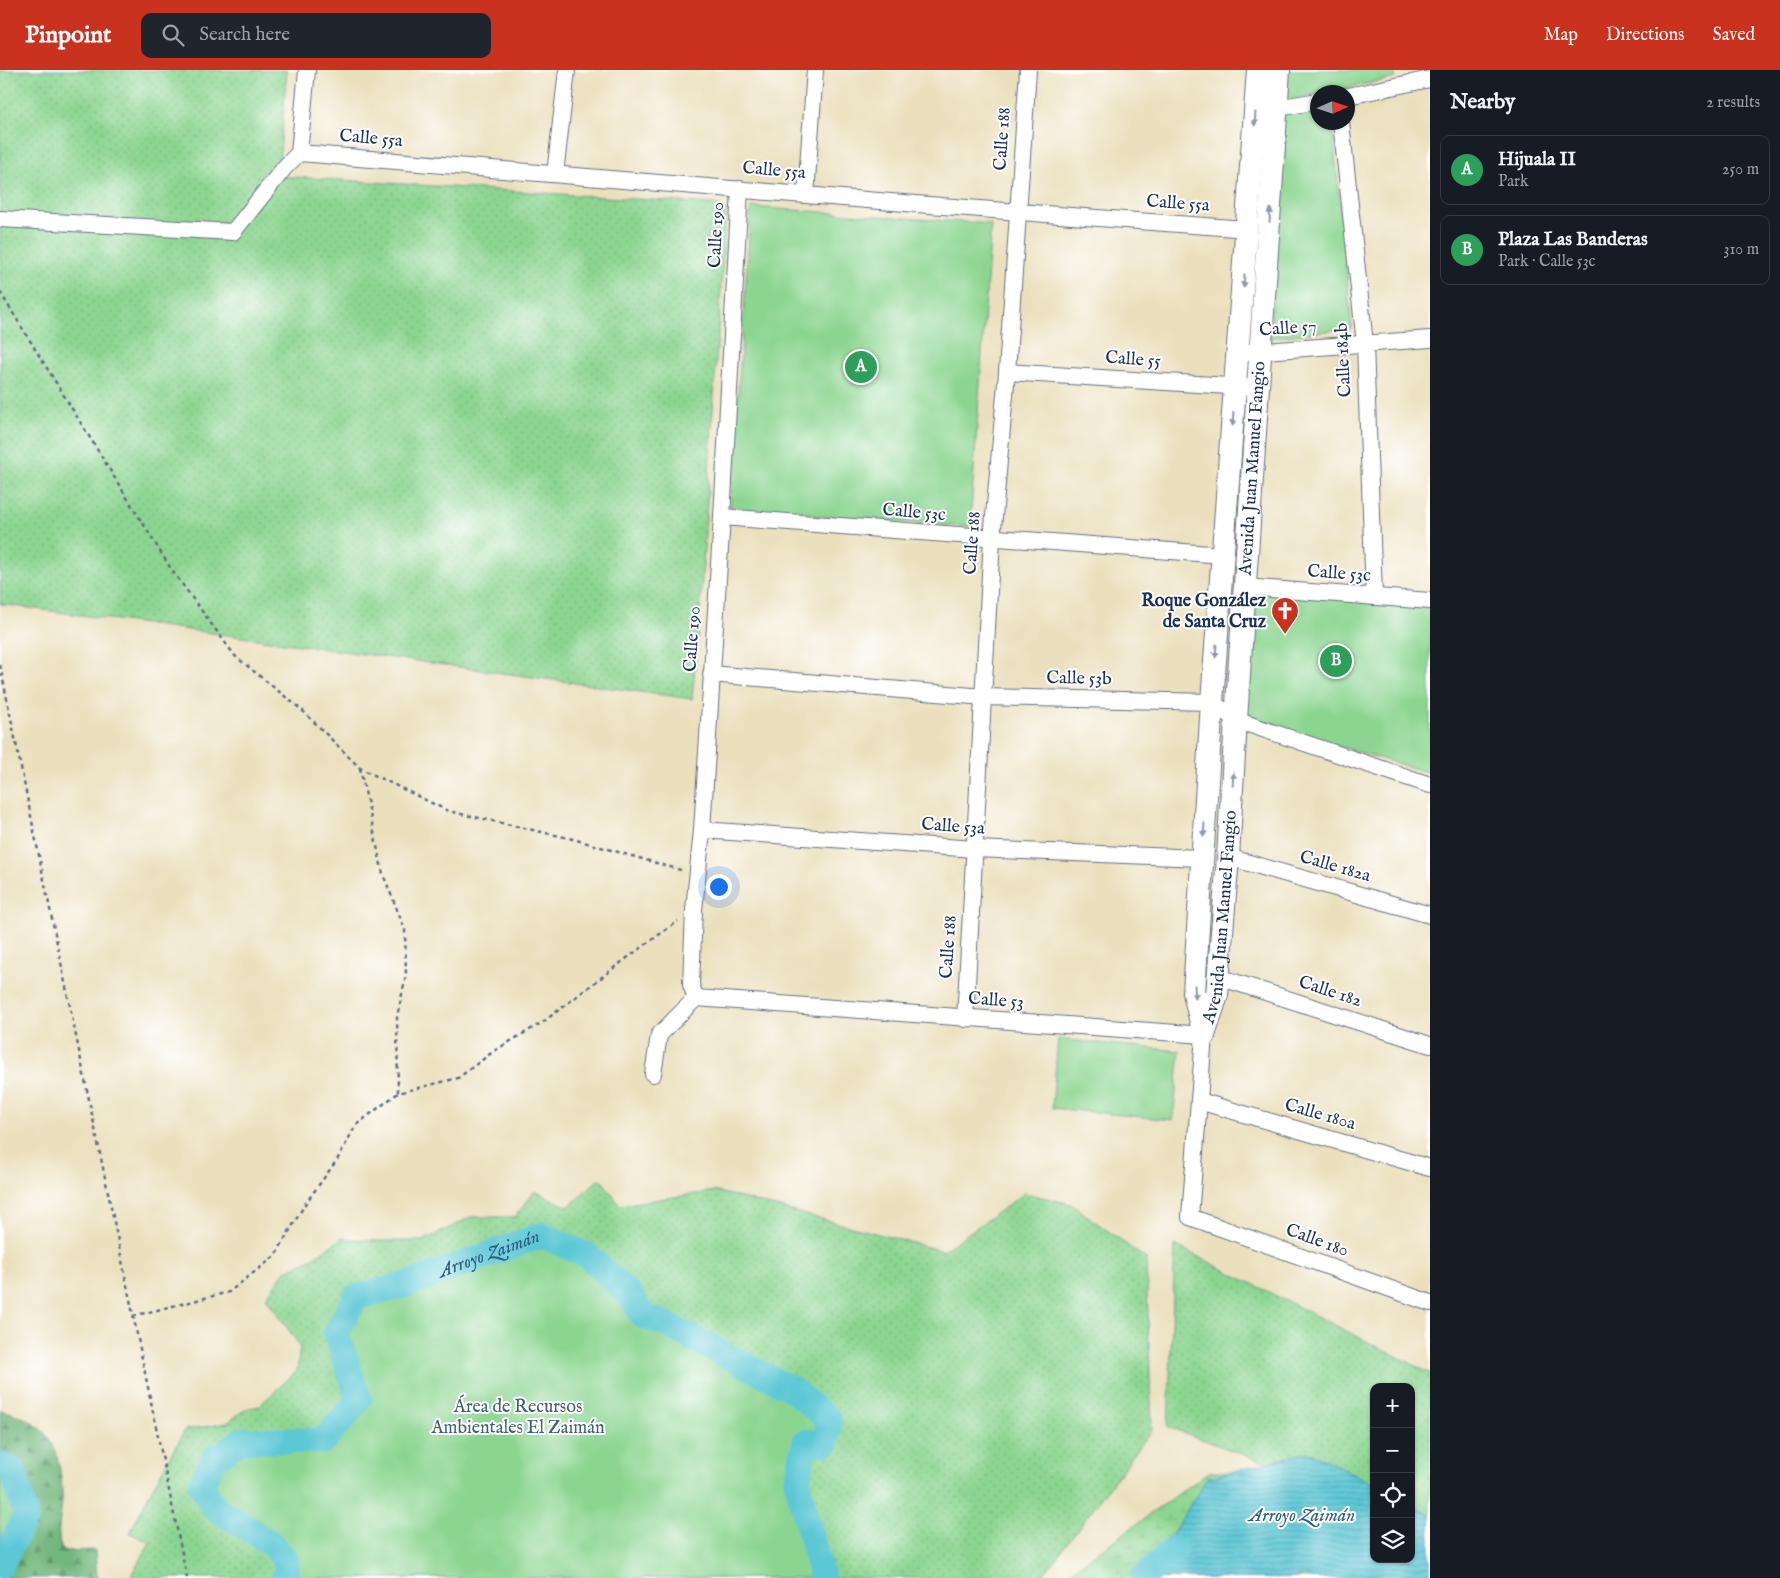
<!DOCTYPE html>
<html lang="en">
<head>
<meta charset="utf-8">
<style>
	:root { --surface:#171b24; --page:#20242c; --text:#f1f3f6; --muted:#9ea1a6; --line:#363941; --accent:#c8321e }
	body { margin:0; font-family:"IM FELL English",serif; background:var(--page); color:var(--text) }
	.controls { position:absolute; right:15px; bottom:15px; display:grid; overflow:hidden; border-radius:10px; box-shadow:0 1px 4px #0004 }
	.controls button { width:45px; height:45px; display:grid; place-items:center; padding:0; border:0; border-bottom:1px solid var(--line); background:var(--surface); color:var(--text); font:25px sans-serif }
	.compass { position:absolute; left:1310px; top:15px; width:45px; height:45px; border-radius:50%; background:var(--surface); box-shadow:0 1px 4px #0004; rotate:87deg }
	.you { position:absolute; left:718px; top:816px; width:18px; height:18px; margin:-12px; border:4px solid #fff; border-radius:50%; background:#1a73e8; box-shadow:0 0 0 8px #1a73e833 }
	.badge { display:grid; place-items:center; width:32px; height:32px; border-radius:50%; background:var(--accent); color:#fff; font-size:16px; font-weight:700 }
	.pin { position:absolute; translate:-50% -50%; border:2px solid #fff; box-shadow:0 1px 5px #0006 }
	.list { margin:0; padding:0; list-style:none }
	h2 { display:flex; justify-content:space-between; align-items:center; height:65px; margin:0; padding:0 20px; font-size:21px }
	h2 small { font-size:16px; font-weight:400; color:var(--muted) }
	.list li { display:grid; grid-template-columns:32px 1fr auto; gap:15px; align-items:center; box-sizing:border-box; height:70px; margin:0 10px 10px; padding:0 10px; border:1px solid var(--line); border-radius:10px }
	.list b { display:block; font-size:19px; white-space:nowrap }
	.list p { margin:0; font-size:16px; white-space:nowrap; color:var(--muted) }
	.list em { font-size:16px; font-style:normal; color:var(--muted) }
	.icon { flex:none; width:28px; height:28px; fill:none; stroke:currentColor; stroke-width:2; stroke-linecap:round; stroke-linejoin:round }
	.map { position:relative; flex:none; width:1430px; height:1508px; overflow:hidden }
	header { display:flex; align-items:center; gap:30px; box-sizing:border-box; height:70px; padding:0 25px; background:var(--accent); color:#fff }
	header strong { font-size:24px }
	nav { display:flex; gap:28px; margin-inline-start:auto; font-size:18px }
	.search { width:350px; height:45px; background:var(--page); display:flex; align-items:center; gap:12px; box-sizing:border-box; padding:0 18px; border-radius:10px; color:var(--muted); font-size:19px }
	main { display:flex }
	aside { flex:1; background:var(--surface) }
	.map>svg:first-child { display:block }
</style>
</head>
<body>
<header>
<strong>Pinpoint</strong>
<div class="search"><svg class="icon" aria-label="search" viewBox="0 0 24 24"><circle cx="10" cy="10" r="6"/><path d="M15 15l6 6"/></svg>Search here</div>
<nav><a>Map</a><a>Directions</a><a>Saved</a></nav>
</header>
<main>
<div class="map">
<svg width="1430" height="1508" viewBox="0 0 1430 1508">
	<defs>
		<pattern id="grass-dots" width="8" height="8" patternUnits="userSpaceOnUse" patternTransform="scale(1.25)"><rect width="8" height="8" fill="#8cd591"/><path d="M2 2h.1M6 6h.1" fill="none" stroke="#78b77f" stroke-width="1.8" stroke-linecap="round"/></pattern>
		<pattern id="forest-firs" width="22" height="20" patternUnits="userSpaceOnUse" patternTransform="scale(1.25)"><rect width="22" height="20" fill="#71b67b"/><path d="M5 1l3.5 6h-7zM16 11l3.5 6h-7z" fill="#5c9468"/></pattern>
		<pattern id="wetland-marsh" width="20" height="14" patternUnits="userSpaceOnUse" patternTransform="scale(1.25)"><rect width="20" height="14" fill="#8cd591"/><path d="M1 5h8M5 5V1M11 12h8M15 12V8" fill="none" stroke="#78b77f"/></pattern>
		<pattern id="water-rules" width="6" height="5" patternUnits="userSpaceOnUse" patternTransform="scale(1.25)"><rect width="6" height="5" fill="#5cc7d5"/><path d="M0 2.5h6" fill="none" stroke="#4ba2b0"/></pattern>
	</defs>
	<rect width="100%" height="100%" fill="#fff"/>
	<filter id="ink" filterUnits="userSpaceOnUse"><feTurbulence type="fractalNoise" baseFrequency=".02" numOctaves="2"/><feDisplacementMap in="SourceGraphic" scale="10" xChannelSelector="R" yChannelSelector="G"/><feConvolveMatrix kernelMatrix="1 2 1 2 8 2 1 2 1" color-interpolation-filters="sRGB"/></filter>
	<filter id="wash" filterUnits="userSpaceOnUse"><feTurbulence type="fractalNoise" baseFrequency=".0096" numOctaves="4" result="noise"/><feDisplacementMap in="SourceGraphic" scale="20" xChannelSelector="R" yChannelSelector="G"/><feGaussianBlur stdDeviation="1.12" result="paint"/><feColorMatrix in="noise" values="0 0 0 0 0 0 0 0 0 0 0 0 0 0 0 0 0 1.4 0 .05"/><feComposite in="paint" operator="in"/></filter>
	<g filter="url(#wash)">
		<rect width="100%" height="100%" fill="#ebe0be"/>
		<g fill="url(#grass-dots)" stroke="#548278">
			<polygon points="0,0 287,0 278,106 715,134 726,140 699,555 692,629 0,534"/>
			<polygon points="600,1108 620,1135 715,1121 943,1181 1025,1123 1071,1134 1146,1189 1152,1360 1041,1508 130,1508 150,1473 130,1463 148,1426 185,1360 227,1353 245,1339 259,1336 297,1301 300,1276 266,1228 284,1202 313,1188 342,1168 375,1171 423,1171 471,1147 515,1147 535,1121 568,1137"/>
			<polygon points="1175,1175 1430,1303 1430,1453 1411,1446 1411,1317 1374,1317 1374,1432 1168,1357"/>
		</g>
		<path fill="url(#forest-firs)" stroke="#46726c" d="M0,1340C47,1350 61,1377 62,1423C63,1437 58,1452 59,1466C59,1471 61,1476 62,1481L95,1480L97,1508H0Z"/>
		<polygon fill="url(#wetland-marsh)" stroke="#548278" points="1209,1402 1335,1403 1374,1489 1411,1489 1430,1508 1062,1508"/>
		<g fill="#8cd591" stroke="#548278">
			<polygon points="1284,0 1393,0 1396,8 1325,22 1318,22 1317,24 1282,31"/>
			<polygon points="1317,34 1318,52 1332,53 1352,258 1270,268 1281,41"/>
			<polygon points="751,137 991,154 970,457 730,440"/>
			<polygon points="1247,521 1430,535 1430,703 1239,647"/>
			<polygon points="1058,969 1180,981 1173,1050 1052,1038"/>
			<polygon points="542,1165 588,1186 630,1225 643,1246 661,1252 790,1318 829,1350 826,1373 805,1372 797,1412 822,1508 283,1508 287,1504 286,1489 270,1473 214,1437 201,1415 214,1389 242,1370 324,1371 359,1329 336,1263 356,1227 406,1215"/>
			<polygon points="0,1394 13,1400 26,1447 0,1496"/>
		</g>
		<polygon fill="url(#water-rules)" stroke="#3c7b9a" points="1309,1382 1374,1414 1374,1489 1411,1489 1411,1433 1430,1444 1430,1508 1312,1508 1307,1505 1293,1508 1145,1508 1207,1408"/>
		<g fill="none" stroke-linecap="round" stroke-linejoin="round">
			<g stroke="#5cc7d5" stroke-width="26">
				<polyline points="0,1394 13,1400 26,1447 0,1496"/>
				<path id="s1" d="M283,1508L287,1504L286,1490L270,1473L214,1437L201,1415L214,1389L242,1370L324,1371L359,1329L336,1263L356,1227L406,1215L542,1165L588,1186L630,1225L643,1246L661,1252L790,1318L829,1350L826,1373L805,1372L797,1412L822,1508"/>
				<polyline points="1143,1508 1175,1478"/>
			</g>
		</g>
	</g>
	<g filter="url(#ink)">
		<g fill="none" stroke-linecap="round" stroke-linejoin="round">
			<defs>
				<g id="street">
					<polyline points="1348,26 1430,9"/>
					<polyline points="1277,38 1318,31"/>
					<polyline points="1341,52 1365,274 1374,527"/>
					<path d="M299,83C615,109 931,137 1247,159"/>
					<polyline points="299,83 307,0"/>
					<polyline points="555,104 567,0"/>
					<polyline points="806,124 815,0"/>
					<polyline points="0,149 233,162 285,97 299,83"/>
					<polyline points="1250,282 1430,269"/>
					<polyline points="1007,302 1245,317"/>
					<polyline points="722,447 1223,485"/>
					<polyline points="1245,517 1430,531"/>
					<polyline points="711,604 984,627 1212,632 1236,650 1430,715"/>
					<polyline points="702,760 975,779 1202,788"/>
					<polyline points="1228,787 1430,845"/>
					<polyline points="1219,907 1430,975"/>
					<polyline points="696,928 1204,965 1190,1147 1430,1233"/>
					<polyline points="696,928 691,915 694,840 702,760 722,447 740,119"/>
					<polyline points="965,949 992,469 1007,302 1028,0"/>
					<polyline points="653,1004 659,965 696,928"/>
					<polyline points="1199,1031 1430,1098"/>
				</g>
				<g id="secondary">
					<path id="s2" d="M1204,965L1217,925L1228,787L1236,650L1279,0"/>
					<polyline points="1204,965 1194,923 1212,632 1258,0"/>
				</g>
			</defs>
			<use href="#street" stroke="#646d80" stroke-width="18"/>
			<use href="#secondary" stroke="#646d80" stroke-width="24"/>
			<g stroke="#646d80" stroke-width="2.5" stroke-dasharray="4 4" stroke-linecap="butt">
				<polyline points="0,222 171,499 235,586 303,641 360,698 448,741 573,769 684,801"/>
				<polyline points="0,595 187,1508"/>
				<polyline points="360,698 383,804 405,860 406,906 397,947 398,1023"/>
				<polyline points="133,1246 229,1222 275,1186 305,1134 337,1090 356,1055 398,1023 458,1008 494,981 543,952 623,891 678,851"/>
			</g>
			<use href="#street" stroke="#fff" stroke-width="16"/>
			<use href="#secondary" stroke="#fff" stroke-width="22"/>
		</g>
		<defs><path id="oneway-solid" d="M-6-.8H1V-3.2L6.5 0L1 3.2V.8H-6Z" transform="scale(1.25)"/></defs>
		<g fill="#8d97ae">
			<use href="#oneway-solid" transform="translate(1255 49) rotate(94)"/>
			<use href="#oneway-solid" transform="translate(1270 145) rotate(-86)"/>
			<use href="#oneway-solid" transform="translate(1244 211) rotate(94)"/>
			<use href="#oneway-solid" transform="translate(1233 349) rotate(94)"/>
			<use href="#oneway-solid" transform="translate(1216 581) rotate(94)"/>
			<use href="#oneway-solid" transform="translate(1233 709) rotate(-87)"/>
			<use href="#oneway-solid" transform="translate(1204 760) rotate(94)"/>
			<use href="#oneway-solid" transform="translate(1195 922) rotate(86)"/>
		</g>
	</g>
	<defs>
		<symbol id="church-pin" viewBox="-11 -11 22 30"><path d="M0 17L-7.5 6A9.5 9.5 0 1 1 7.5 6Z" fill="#c8321e" stroke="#fff"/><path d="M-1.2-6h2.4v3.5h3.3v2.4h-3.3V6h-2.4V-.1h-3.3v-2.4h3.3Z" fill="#fff"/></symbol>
	</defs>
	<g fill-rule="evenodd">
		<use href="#church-pin" x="1269" y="525" width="32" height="43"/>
	</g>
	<g text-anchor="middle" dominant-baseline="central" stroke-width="4" stroke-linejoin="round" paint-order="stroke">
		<g font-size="18" fill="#1b2f5e" stroke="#fff">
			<text transform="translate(371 69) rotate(5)">Calle 55a</text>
			<text transform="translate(1003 69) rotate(-86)">Calle 188</text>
			<text transform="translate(774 101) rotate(5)">Calle 55a</text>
			<text transform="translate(1178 134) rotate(4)">Calle 55a</text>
			<text transform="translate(717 165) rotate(-87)">Calle 190</text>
			<text transform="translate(1288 259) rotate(-4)">Calle 57</text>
			<text transform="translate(1133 290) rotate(4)">Calle 55</text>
			<text transform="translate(1344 290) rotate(-93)">Calle 184b</text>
			<text stroke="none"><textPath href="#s2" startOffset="570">Avenida Juan Manuel Fangio</textPath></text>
			<text transform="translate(914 443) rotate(5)">Calle 53c</text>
			<text transform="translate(973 473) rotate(-86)">Calle 188</text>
			<text transform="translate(1339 504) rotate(4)">Calle 53c</text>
			<text transform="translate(693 569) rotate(-86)">Calle 190</text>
			<text transform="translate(1079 609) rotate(1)">Calle 53b</text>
			<text transform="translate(953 757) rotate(4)">Calle 53a</text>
			<text transform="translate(1335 797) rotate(16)">Calle 182a</text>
			<text stroke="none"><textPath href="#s2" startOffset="120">Avenida Juan Manuel Fangio</textPath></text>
			<text transform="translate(949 877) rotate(-86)">Calle 188</text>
			<text transform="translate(1330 922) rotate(18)">Calle 182</text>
			<text transform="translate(996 931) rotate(4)">Calle 53</text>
			<text transform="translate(1320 1045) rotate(16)">Calle 180a</text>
			<text transform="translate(1317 1171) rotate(20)">Calle 180</text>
		</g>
		<g font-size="18" font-weight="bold" fill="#1b2f5e" stroke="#fff" text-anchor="end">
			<text x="1266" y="531">Roque González<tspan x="1266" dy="21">de Santa Cruz</tspan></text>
		</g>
		<g font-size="18" fill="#3d616d" stroke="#fff">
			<text x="518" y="1337">Área de Recursos<tspan x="518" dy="21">Ambientales El Zaimán</tspan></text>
		</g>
		<g font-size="19" font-style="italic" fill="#2e5d82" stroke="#fff">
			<text stroke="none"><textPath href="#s1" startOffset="586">Arroyo Zaimán</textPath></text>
			<text x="1302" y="1446">Arroyo Zaimán</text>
		</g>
	</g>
</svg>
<div class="controls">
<button>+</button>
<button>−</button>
<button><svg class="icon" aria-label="locate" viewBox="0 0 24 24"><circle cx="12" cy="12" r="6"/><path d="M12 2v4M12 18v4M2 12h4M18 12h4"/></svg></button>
<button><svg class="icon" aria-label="layers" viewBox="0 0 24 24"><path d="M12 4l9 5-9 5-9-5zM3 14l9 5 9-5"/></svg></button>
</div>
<svg class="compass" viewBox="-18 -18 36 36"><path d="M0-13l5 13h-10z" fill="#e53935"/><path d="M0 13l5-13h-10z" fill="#9ea1a6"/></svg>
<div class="you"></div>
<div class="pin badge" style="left:861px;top:297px;background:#2e9e5b">A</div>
<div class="pin badge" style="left:1336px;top:591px;background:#2e9e5b">B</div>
</div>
<aside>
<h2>Nearby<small>2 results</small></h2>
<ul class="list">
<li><span class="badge" style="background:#2e9e5b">A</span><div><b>Hijuala II</b><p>Park</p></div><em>250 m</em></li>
<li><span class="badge" style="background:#2e9e5b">B</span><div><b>Plaza Las Banderas</b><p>Park · Calle 53c</p></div><em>310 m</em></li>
</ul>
</aside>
</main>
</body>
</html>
